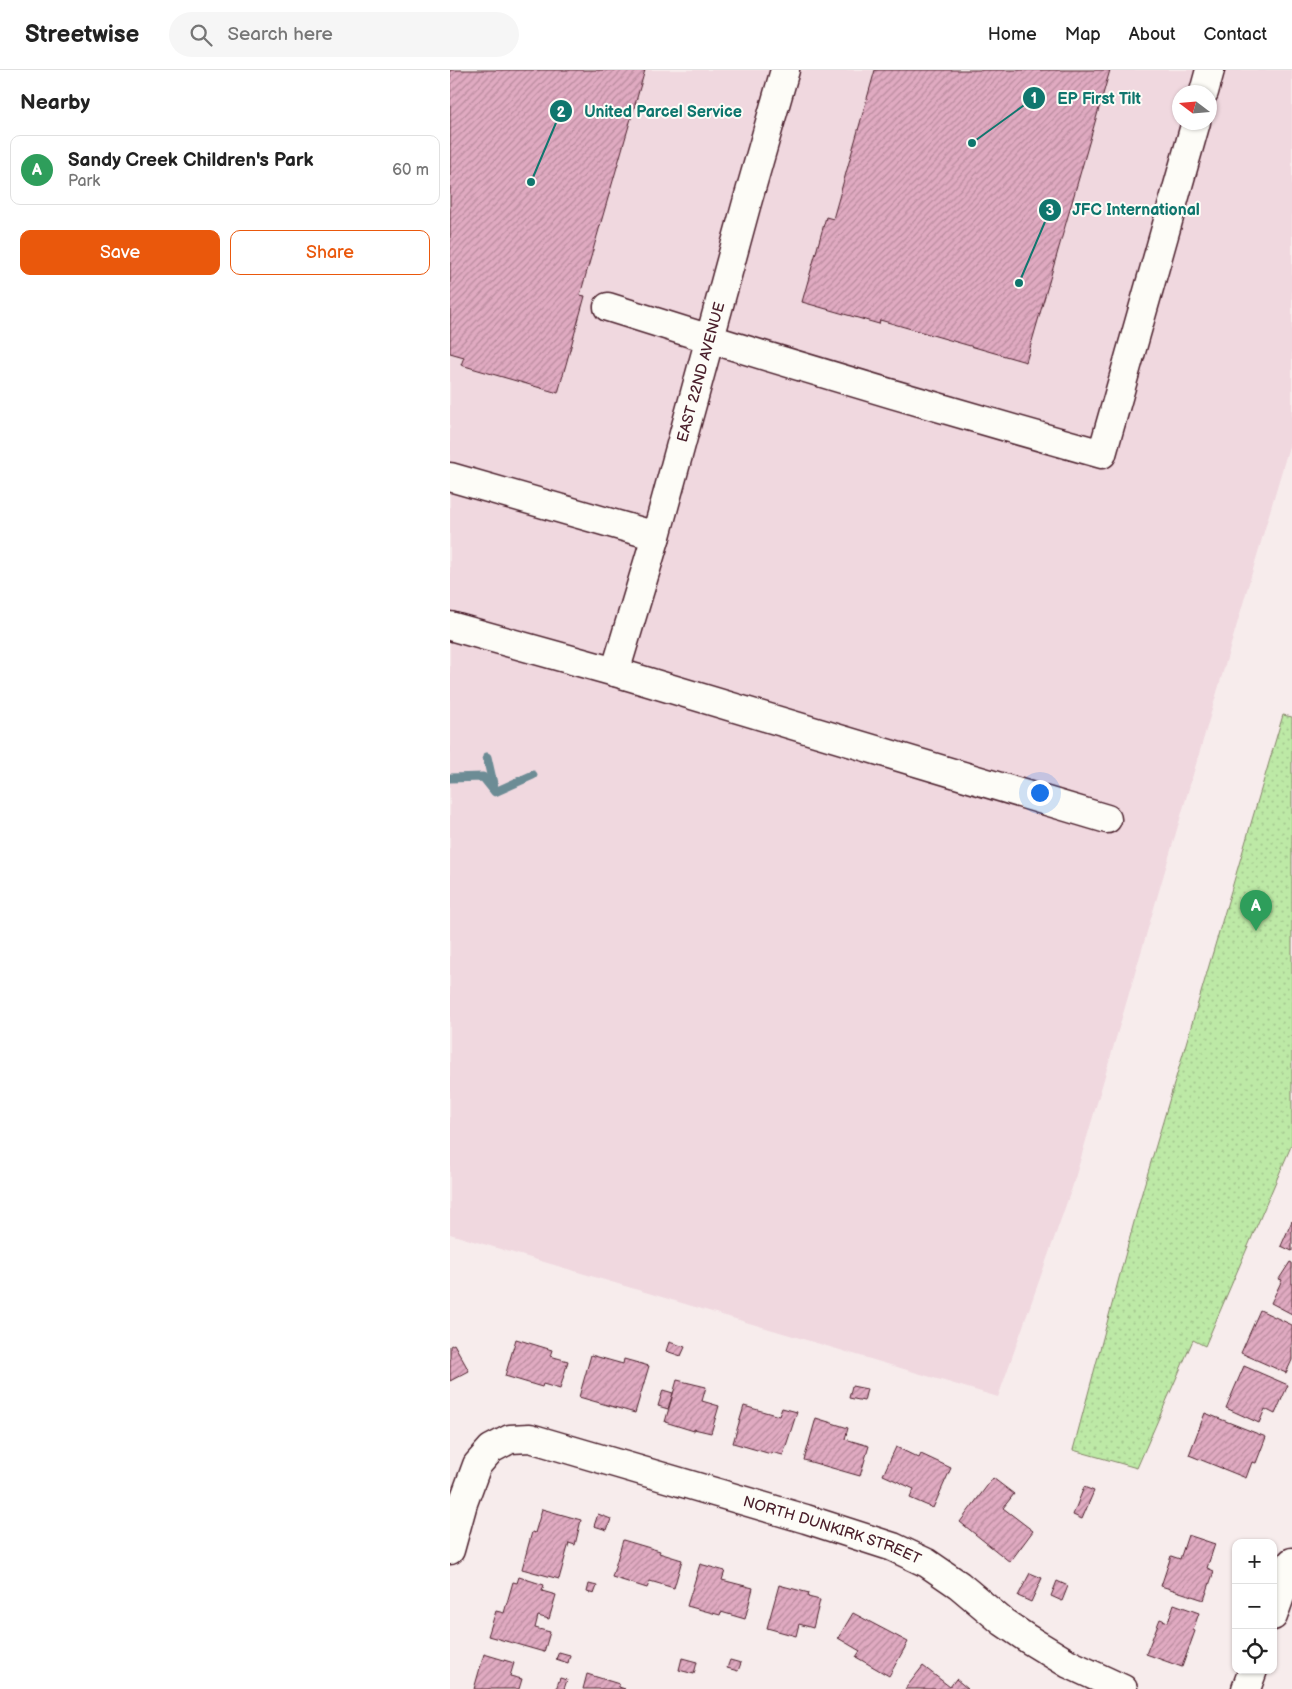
<!DOCTYPE html>
<html lang="en">
<head>
<meta charset="utf-8">
<style>
	:root { --surface:#fff; --page:#f6f6f6; --text:#222; --muted:#767676; --line:#e0e0e0; --accent:#ea580c }
	body { margin:0; font-family:"Balsamiq Sans",sans-serif; background:var(--page); color:var(--text) }
	.controls { position:absolute; right:15px; bottom:15px; display:grid; overflow:hidden; border-radius:10px; box-shadow:0 1px 4px #0004 }
	.controls button { width:45px; height:45px; display:grid; place-items:center; padding:0; border:0; border-bottom:1px solid var(--line); background:var(--surface); color:var(--text); font:25px sans-serif }
	.compass { position:absolute; left:722px; top:15px; width:45px; height:45px; border-radius:50%; background:var(--surface); box-shadow:0 1px 4px #0004; rotate:286deg }
	.you { position:absolute; left:589px; top:722px; width:18px; height:18px; margin:-12px; border:4px solid #fff; border-radius:50%; background:#1a73e8; box-shadow:0 0 0 8px #1a73e833 }
	.badge { display:grid; place-items:center; width:32px; height:32px; border-radius:50%; background:var(--accent); color:#fff; font-size:16px; font-weight:700 }
	.pin { position:absolute; translate:-50% -41px; filter:drop-shadow(0 1px 2px #0008) }
	.pin::after { content:''; position:absolute; top:26px; width:18px; height:15px; background:inherit; clip-path:polygon(0 0,100% 0,50% 100%) }
	.list { margin:0; padding:0; list-style:none }
	h2 { display:flex; justify-content:space-between; align-items:center; height:65px; margin:0; padding:0 20px; font-size:21px }
	h2 small { font-size:16px; font-weight:400; color:var(--muted) }
	.list li { display:grid; grid-template-columns:32px 1fr auto; gap:15px; align-items:center; box-sizing:border-box; height:70px; margin:0 10px 10px; padding:0 10px; border:1px solid var(--line); border-radius:10px }
	.list b { display:block; font-size:19px; white-space:nowrap }
	.list p { margin:0; font-size:16px; white-space:nowrap; color:var(--muted) }
	.list em { font-size:16px; font-style:normal; color:var(--muted) }
	.actions { display:flex; gap:10px; padding:15px 20px }
	.actions a { flex:1; padding:11px 0; border:1px solid var(--accent); border-radius:10px; text-align:center; font-size:18px; color:var(--accent) }
	.actions .main { background:var(--accent); color:#fff }
	.icon { flex:none; width:28px; height:28px; fill:none; stroke:currentColor; stroke-width:2; stroke-linecap:round; stroke-linejoin:round }
	.map { position:relative; flex:none; width:842px; height:1619px; overflow:hidden }
	header { display:flex; align-items:center; gap:30px; box-sizing:border-box; height:70px; padding:0 25px; background:var(--surface); border-bottom:1px solid var(--line) }
	header strong { font-size:24px }
	nav { display:flex; gap:28px; margin-inline-start:auto; font-size:18px }
	.search { width:350px; height:45px; background:var(--page); display:flex; align-items:center; gap:12px; box-sizing:border-box; padding:0 18px; border-radius:28px; color:var(--muted); font-size:19px }
	main { display:flex }
	aside { flex:1; background:var(--surface) }
	.map>svg:first-child { display:block }
</style>
</head>
<body>
<header>
<strong>Streetwise</strong>
<div class="search"><svg class="icon" aria-label="search" viewBox="0 0 24 24"><circle cx="10" cy="10" r="6"/><path d="M15 15l6 6"/></svg>Search here</div>
<nav><a>Home</a><a>Map</a><a>About</a><a>Contact</a></nav>
</header>
<main>
<aside>
<h2>Nearby<small></small></h2>
<ul class="list">
<li><span class="badge" style="background:#2e9e5b">A</span><div><b>Sandy Creek Children's Park</b><p>Park</p></div><em>60 m</em></li>
</ul>
<div class="actions"><a class="main">Save</a><a>Share</a></div>
</aside>
<div class="map">
<svg width="842" height="1619" viewBox="0 0 842 1619">
	<defs>
		<pattern id="green-dots" width="8" height="8" patternUnits="userSpaceOnUse" patternTransform="scale(1.25)"><rect width="8" height="8" fill="#bde9a6"/><path d="M2 2h.1M6 6h.1" fill="none" stroke="#a4c78f" stroke-width="1.8" stroke-linecap="round"/></pattern>
		<pattern id="building-hatch" width="6" height="6" patternUnits="userSpaceOnUse" patternTransform="scale(1.25)"><rect width="6" height="6" fill="#e0aac1"/><path d="M-1 1l2-2M0 6l6-6M5 7l2-2" fill="none" stroke="#b88a9d"/></pattern>
	</defs>
	<rect width="100%" height="100%" fill="#f7ecec"/>
	<filter id="ink" filterUnits="userSpaceOnUse"><feTurbulence type="fractalNoise" baseFrequency=".02" numOctaves="2"/><feDisplacementMap in="SourceGraphic" scale="10" xChannelSelector="R" yChannelSelector="G"/><feConvolveMatrix kernelMatrix="1 2 1 2 8 2 1 2 1" color-interpolation-filters="sRGB"/></filter>
	<g filter="url(#ink)">
		<path fill="#f0d8df" fill-rule="evenodd" d="M0,0H842V366L623,1115L548,1327L0,1164ZM729,22H759V52H729Z"/>
		<polygon fill="url(#green-dots)" stroke="#848468" points="833,645 842,647 842,1074 755,1276 743,1270 687,1398 623,1380 691,1126"/>
		<g fill="none" stroke-linecap="round" stroke-linejoin="round">
			<g stroke="#6c8c95" stroke-width="9">
				<polyline points="37,687 44,718"/>
				<polyline points="0,708 33,707 45,722 83,705"/>
			</g>
		</g>
		<g fill="url(#building-hatch)" stroke="#4a1f2b">
			<polygon points="0,0 195,0 130,225 135,226 108,323 11,295 14,287 0,283"/>
			<polygon points="425,0 660,0 576,292 430,250 429,254 352,232 376,147 383,149"/>
			<polygon points="842,1151 842,1181 831,1176"/>
			<polygon points="840,1192 842,1193 842,1244 821,1233 832,1210 829,1209"/>
			<polygon points="810,1240 842,1255 842,1290 836,1303 791,1283"/>
			<polygon points="66,1269 102,1280 100,1286 118,1291 110,1319 93,1314 92,1317 55,1306"/>
			<polygon points="219,1272 235,1277 231,1286 216,1281"/>
			<polygon points="4,1274 19,1301 0,1311 0,1276"/>
			<polygon points="141,1285 173,1294 174,1289 199,1296 185,1343 129,1327"/>
			<polygon points="794,1296 838,1315 825,1344 815,1339 809,1353 776,1338"/>
			<polygon points="227,1310 256,1317 252,1331 269,1336 261,1363 244,1359 244,1361 215,1352"/>
			<polygon points="402,1316 417,1319 414,1331 399,1328"/>
			<polygon points="213,1320 223,1323 218,1339 208,1336"/>
			<polygon points="294,1336 329,1346 332,1338 347,1342 333,1385 321,1382 321,1384 283,1373"/>
			<polygon points="755,1343 816,1367 806,1393 802,1392 796,1408 739,1385"/>
			<polygon points="366,1348 398,1358 395,1369 419,1376 410,1406 354,1390"/>
			<polygon points="446,1377 469,1388 471,1384 501,1398 483,1438 460,1428 464,1419 433,1405"/>
			<polygon points="543,1408 564,1424 553,1438 583,1461 560,1492 510,1452"/>
			<polygon points="634,1417 644,1421 632,1449 623,1445"/>
			<polygon points="92,1439 131,1450 125,1475 119,1473 109,1509 72,1499 82,1462 85,1463"/>
			<polygon points="148,1444 161,1449 157,1460 144,1456"/>
			<polygon points="738,1465 765,1474 757,1498 764,1501 754,1530 711,1516 721,1486 730,1489"/>
			<polygon points="173,1470 210,1481 209,1483 232,1490 224,1518 200,1511 197,1518 162,1507"/>
			<polygon points="250,1494 275,1501 272,1510 303,1518 295,1549 271,1542 270,1545 237,1536"/>
			<polygon points="580,1503 592,1508 581,1532 568,1526"/>
			<polygon points="69,1507 94,1515 92,1521 106,1525 99,1549 88,1546 85,1558 100,1562 94,1582 38,1566 46,1541 54,1543 63,1512 67,1513"/>
			<polygon points="607,1511 618,1516 612,1531 601,1526"/>
			<polygon points="139,1514 147,1516 144,1524 137,1522"/>
			<polygon points="329,1515 359,1523 358,1527 370,1530 363,1558 349,1554 346,1566 317,1558"/>
			<polygon points="724,1534 749,1543 743,1560 745,1561 732,1597 696,1584 710,1549 718,1552"/>
			<polygon points="403,1543 458,1572 439,1606 406,1587 410,1581 388,1568"/>
			<polygon points="109,1582 120,1585 118,1593 106,1589"/>
			<polygon points="34,1584 64,1593 60,1606 72,1609 69,1619 24,1619"/>
			<polygon points="232,1588 247,1592 244,1604 229,1600"/>
			<polygon points="280,1590 291,1593 288,1601 277,1598"/>
			<polygon points="473,1596 500,1617 506,1609 518,1619 455,1619"/>
			<polygon points="137,1604 169,1614 169,1617 175,1619 133,1619"/>
			<polygon points="110,1608 117,1610 114,1619 106,1619"/>
		</g>
		<g fill="none" stroke-linecap="round" stroke-linejoin="round">
			<defs>
				<g id="minor">
					<polyline points="754,22 760,0"/>
					<path d="M158,237C322,289 487,338 652,384L746,52"/>
					<polyline points="0,407 206,466"/>
					<polyline points="0,556 165,602 657,749"/>
					<path id="s1" d="M165,602L206,466L296,136L335,0"/>
					<path id="s2" d="M0,1480L13,1433L27,1395L41,1379L60,1369L80,1368L356,1449L443,1477L477,1493L509,1515L553,1552L578,1569L619,1594L673,1619"/>
					<polyline points="823,1546 842,1492"/>
					<polyline points="796,1619 803,1600"/>
				</g>
			</defs>
			<use href="#minor" stroke="#4a1f2b" stroke-width="31"/>
			<use href="#minor" stroke="#fdfcf7" stroke-width="28"/>
		</g>
	</g>
	<g text-anchor="middle" dominant-baseline="central" stroke-width="4" stroke-linejoin="round" paint-order="stroke">
		<g font-size="15" fill="#4a1f2b" stroke="#fdfcf7">
			<text stroke="none"><textPath href="#s1" startOffset="312">EAST 22ND AVENUE</textPath></text>
			<text stroke="none"><textPath href="#s2" startOffset="468">NORTH DUNKIRK STREET</textPath></text>
		</g>
	</g>
	<path fill="none" stroke="#0f766e" stroke-width="2" d="M522 73L584 28M81 112L111 41M569 213L600 140"/>
	<g fill="#0f766e" stroke="#fdfcf7" stroke-width="2">
		<circle cx="522" cy="73" r="5"/>
		<circle cx="81" cy="112" r="5"/>
		<circle cx="569" cy="213" r="5"/>
		<circle cx="584" cy="28" r="12"/>
		<circle cx="111" cy="41" r="12"/>
		<circle cx="600" cy="140" r="12"/>
	</g>
	<g font-size="15" text-anchor="middle" font-weight="bold" fill="#fff">
		<text x="584" y="33">1</text>
		<text x="111" y="47">2</text>
		<text x="600" y="145">3</text>
	</g>
	<g font-size="16" text-anchor="middle" font-weight="bold" fill="#0f766e" stroke="#fdfcf7" stroke-width="4" stroke-linejoin="round" paint-order="stroke">
		<text x="649" y="34">EP First Tilt</text>
		<text x="213" y="47">United Parcel Service</text>
		<text x="686" y="145">JFC International</text>
	</g>
</svg>
<div class="controls">
<button>+</button>
<button>−</button>
<button><svg class="icon" aria-label="locate" viewBox="0 0 24 24"><circle cx="12" cy="12" r="6"/><path d="M12 2v4M12 18v4M2 12h4M18 12h4"/></svg></button>
</div>
<svg class="compass" viewBox="-18 -18 36 36"><path d="M0-13l5 13h-10z" fill="#e53935"/><path d="M0 13l5-13h-10z" fill="#767676"/></svg>
<div class="you"></div>
<div class="pin badge" style="left:806px;top:861px;background:#2e9e5b">A</div>
</div>
</main>
</body>
</html>
